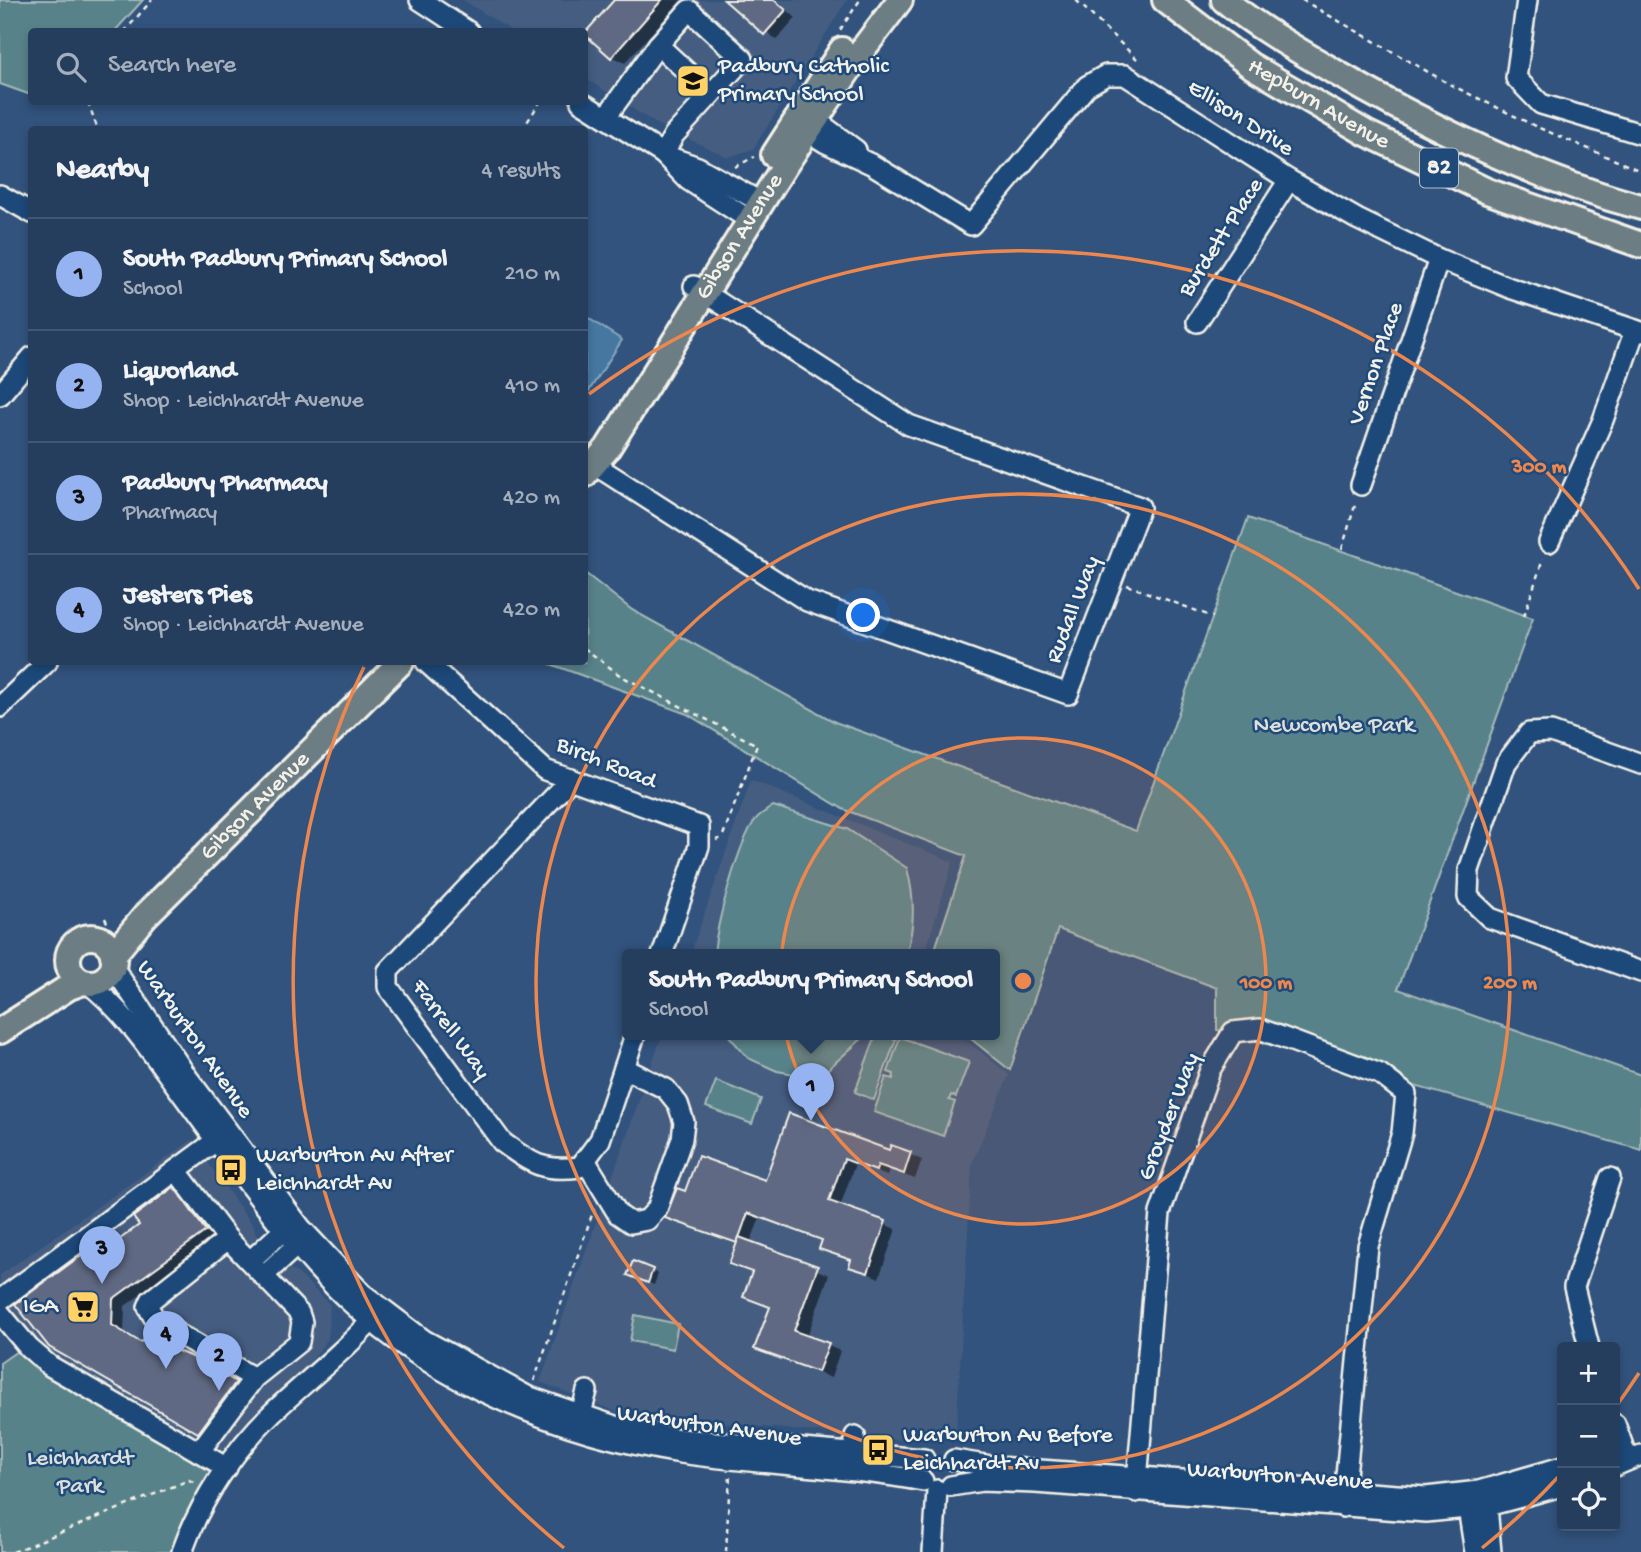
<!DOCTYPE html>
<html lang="en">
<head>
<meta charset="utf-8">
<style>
	:root { --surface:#263e5e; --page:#2e4564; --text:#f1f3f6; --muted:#a4aebc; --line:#425773; --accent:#95b2f1 }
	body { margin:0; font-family:"Gochi Hand",sans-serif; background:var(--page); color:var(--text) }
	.controls { position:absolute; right:21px; bottom:21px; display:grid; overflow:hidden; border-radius:7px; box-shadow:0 4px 10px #0003 }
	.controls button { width:63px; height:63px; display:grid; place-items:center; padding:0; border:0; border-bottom:2px solid var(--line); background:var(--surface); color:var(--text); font:35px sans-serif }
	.you { position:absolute; left:864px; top:616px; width:24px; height:24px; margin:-18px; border:5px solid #fff; border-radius:50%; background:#1a73e8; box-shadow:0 0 0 10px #1a73e833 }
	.badge { display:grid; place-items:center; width:46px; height:46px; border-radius:50%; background:var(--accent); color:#111; font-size:23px; font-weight:700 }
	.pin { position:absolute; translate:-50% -58px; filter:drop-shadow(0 2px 4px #0008) }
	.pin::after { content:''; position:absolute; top:37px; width:24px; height:21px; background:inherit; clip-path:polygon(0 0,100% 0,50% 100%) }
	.popup { position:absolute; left:622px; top:949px; width:378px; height:91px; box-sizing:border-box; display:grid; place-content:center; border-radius:7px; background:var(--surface); filter:drop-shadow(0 2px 5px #0005); font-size:23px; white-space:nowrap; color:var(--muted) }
	.popup b { font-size:26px; color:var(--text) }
	.popup::after { content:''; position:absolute; left:50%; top:100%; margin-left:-14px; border:14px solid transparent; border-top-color:var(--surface) }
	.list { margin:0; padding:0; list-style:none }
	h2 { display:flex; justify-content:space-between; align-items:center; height:91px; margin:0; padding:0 28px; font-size:30px }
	h2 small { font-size:23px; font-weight:400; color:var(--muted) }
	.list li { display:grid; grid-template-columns:46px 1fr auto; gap:21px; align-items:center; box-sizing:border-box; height:112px; padding:0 28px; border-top:2px solid var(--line) }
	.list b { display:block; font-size:26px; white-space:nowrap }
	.list p { margin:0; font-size:23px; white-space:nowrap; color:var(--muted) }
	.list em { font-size:23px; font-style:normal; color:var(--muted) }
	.icon { flex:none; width:38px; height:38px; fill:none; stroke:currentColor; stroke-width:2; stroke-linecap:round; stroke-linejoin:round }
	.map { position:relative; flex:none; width:1641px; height:1552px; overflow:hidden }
	.search { position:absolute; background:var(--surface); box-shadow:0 4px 10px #0003; left:28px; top:28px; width:560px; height:77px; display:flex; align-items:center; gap:18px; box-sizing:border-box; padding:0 24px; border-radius:7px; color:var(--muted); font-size:26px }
	.panel { position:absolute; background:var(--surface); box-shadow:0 4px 10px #0003; left:28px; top:126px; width:560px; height:539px; border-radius:7px }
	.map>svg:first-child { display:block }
</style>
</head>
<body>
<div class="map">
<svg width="1641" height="1552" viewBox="0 0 1641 1552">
	<rect width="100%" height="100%" fill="#32537d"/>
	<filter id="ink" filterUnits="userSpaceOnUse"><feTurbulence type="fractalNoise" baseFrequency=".0143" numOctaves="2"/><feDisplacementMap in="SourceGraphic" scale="14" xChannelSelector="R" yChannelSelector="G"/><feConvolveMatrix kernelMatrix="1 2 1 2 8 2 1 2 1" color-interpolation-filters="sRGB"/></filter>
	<g filter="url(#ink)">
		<g fill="#445d81">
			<polygon points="463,0 847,0 753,149 728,157 658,125 585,78 584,32 512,31"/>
			<polygon points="751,780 953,862 924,955 690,955"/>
			<polygon points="662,1035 960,1035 1009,1075 972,1163 956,1434 898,1440 620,1413 540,1382"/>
			<polygon points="192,1140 254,1227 257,1237 284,1266 299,1274 330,1305 328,1339 221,1476 0,1326 0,1275"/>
		</g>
		<g fill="#588289" stroke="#a6bab8" stroke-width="2">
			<polygon points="0,0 143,0 115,31 32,32 31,95 0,84"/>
			<polygon points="1248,518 1533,618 1398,989 1641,1075 1641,1150 1217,1030 1217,988 1058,929 1010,1070 966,1035 995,1035 995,955 933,955 966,856 843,809 687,714 545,662 584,662 585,573 632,610 835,722 1136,831"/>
			<path d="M773,806L847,829L907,868C915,900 915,924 906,955H714C716,926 738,842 756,819C760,814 768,810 773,806Z"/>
			<polygon points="728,1035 866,1035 828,1069 806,1076 777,1071 748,1058"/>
			<polygon points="876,1035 896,1039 874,1100 855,1092"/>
			<polygon points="900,1037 969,1062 956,1097 951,1095 949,1100 955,1102 943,1136 874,1112 886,1077 893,1079 894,1074 888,1072"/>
			<polygon points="716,1081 761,1099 752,1124 706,1107"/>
			<polygon points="635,1315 678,1324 673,1349 630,1341"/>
			<polygon points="23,1347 221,1476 183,1552 0,1552 0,1363"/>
		</g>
		<polygon fill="#4477a1" stroke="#8aa8bd" stroke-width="2" points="585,316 622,340 585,397"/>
		<g fill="#0007">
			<polygon points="616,0 681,0 625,63 612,56"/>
			<polygon points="727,0 776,0 796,18 777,40"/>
			<polygon points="790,1115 890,1152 892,1147 922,1160 915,1179 890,1170 887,1176 855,1164 840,1207 896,1229 879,1278 851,1266 860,1261 821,1248 824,1241 760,1218 750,1243 829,1275 807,1337 840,1351 831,1378 757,1348 771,1308 745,1296 753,1274 731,1263 738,1245 668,1217 686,1193 767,1182"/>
			<polygon points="174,1189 187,1197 218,1239 125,1306 124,1334 141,1344 149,1341 248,1390 212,1438 50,1346 83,1256 93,1262 141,1226"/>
			<polygon points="652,1271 658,1274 654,1285 635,1277"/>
		</g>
		<g fill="#606983" stroke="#f4f1e8" stroke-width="2">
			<polygon points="614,0 662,0 611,58 584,34"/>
			<polygon points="724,0 774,0 786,10 764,35"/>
			<polygon points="789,1113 889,1150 891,1145 911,1152 904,1174 878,1165 876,1171 844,1159 829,1201 886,1221 868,1273 849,1267 851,1260 819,1249 822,1240 748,1213 737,1243 665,1218 677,1188 685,1191 698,1156 765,1180"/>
			<polygon points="174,1187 206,1231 113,1299 112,1325 140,1342 149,1339 192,1357 236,1382 198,1433 49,1347 15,1304 83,1254 89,1262 139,1225 133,1217"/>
			<polygon points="739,1237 818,1266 794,1331 829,1343 818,1372 754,1349 770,1307 743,1297 752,1272 729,1264"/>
			<polygon points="633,1261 653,1269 648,1283 627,1275"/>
		</g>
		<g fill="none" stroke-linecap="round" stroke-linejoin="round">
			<defs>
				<g id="minor">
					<polyline points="420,0 469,32"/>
					<polyline points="1527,0 1516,78 1541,104 1641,134"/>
					<polyline points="658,45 711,94"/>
					<polyline points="581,102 663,154 688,180 751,221"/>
					<polyline points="805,112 856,150"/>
					<polyline points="606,117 658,45 689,10 743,59 674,135 663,154"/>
					<polyline points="797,125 826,143 873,165 971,225 1087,86 1106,75 1125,75 1289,180 1357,219 1439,259 1510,288 1641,332"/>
					<polyline points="667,156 698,167 762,203"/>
					<polyline points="0,195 32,213"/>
					<polyline points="1197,322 1289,180"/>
					<polyline points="0,395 32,357"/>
					<polyline points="584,458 807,601 1068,694 1140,507 909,425 694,286"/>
					<polyline points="1361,485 1439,259"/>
					<polyline points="1549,542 1603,420 1635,330"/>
					<polyline points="426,662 545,770 699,826 699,846 662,955"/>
					<polyline points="0,707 47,662"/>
					<polyline points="1641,764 1551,732 1529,733 1506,763 1469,870 1468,897 1490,918 1641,972"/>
					<path d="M571,779L388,971V987L502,1142C532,1164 543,1172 580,1167L600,1140L635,1035"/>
					<polyline points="113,967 188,1078 301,1228 362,1293 424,1340 527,1396 618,1427 680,1439 924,1459"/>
					<path d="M88,983C123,1011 147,1046 174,1083C210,1132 246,1183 285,1231C305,1255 326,1280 349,1301C436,1384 564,1435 681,1453C762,1465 843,1466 923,1481"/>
					<polyline points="585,1160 618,1214 631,1223 647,1220 657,1209 682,1139 684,1122 678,1104 666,1089 624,1068"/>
					<polyline points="176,1170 228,1239 299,1313 302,1322 299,1342 254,1378 199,1452"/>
					<polyline points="228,1239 151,1300 148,1307 156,1321 254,1378"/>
					<polyline points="250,1261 284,1230"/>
					<polyline points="264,1275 297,1245"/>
					<polyline points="0,1300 217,1140"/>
					<polyline points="0,1313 29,1348 50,1366 227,1468"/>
					<polyline points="1589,1347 1574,1287 1610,1178"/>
					<polyline points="580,1417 587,1391"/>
					<polyline points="1615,1424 1628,1460"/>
					<polyline points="853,1454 855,1436"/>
					<polyline points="954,1460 998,1467 1426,1497 1479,1491 1562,1467"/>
					<polyline points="1615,1466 1641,1455"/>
					<polyline points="951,1486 982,1481 1035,1483 1426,1512 1487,1506 1562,1486"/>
					<polyline points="1136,1492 1160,1213 1210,1070 1233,1032 1260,1029 1380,1074 1406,1094 1402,1133 1368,1246 1343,1507"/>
					<polyline points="1481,1495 1487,1506 1491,1552"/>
					<polyline points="1470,1498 1468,1508 1475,1552"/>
					<path d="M182,1552C200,1501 233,1451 272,1413C308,1379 348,1349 381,1310"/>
					<polyline points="933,1552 937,1490"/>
				</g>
				<g id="major">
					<path id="s1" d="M1165,0L1250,65L1366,133L1487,191L1641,245"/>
					<path d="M1224,0C1260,29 1299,51 1340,75C1434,129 1536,179 1641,207"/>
					<polyline points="774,155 842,50"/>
					<path id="s2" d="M584,475L607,449L785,165L860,53L900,0"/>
					<circle cx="91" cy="960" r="23"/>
					<path id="s3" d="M113,955L146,915L401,662"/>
					<polyline points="0,1031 69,987 83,982"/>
				</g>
			</defs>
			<use href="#minor" stroke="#f4f1e8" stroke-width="24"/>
			<use href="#major" stroke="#f4f1e8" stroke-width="30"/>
			<g stroke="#f4f1e8" stroke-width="2.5" stroke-dasharray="5 5" stroke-linecap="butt">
				<polyline points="1076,0 1140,62"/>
				<polyline points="1302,0 1451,85 1537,127 1641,171"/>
				<polyline points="840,30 860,0"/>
				<polyline points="124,32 152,0"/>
				<polyline points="88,102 98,130"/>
				<polyline points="522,130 540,102"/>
				<polyline points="735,167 754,157"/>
				<polyline points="1342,549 1356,502"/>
				<polyline points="1127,585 1213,617"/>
				<polyline points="1524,616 1543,559"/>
				<polyline points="584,648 621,676 757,745 722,838 716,840"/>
				<polyline points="360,662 366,667"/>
				<polyline points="105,918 109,927"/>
				<polyline points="534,1381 594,1209"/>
				<polyline points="13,1552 189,1480 195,1483"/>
				<polyline points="726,1552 730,1475"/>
			</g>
			<use href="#minor" stroke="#1f4a7a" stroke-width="19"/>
			<use href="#major" stroke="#6c7e84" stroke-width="24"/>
		</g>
	</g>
	<circle cx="1023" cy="981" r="243" fill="#ec874e" fill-opacity=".12"/>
	<g fill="none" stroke="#ec874e" stroke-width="3.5">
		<circle cx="1023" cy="981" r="243"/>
		<circle cx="1023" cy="981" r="487"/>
		<path d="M1639 1373A730 730 0 0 1 1617 1405M1561 1474A730 730 0 0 1 1482 1548M564 1548A730 730 0 0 1 364 667M589 394A730 730 0 0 1 1639 589"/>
	</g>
	<defs>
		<symbol id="school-square" viewBox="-11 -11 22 22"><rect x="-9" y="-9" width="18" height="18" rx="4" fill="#ffd166" stroke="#1f4a7a"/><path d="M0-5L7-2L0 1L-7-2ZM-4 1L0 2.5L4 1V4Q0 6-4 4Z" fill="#111"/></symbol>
		<symbol id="bus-square" viewBox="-11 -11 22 22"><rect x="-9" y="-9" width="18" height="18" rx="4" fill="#ffd166" stroke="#1f4a7a"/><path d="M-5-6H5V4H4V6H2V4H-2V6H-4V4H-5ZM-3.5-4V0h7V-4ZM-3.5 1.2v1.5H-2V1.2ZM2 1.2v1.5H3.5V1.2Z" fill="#111"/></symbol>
		<symbol id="supermarket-square" viewBox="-11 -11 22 22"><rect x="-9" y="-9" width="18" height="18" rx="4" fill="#ffd166" stroke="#1f4a7a"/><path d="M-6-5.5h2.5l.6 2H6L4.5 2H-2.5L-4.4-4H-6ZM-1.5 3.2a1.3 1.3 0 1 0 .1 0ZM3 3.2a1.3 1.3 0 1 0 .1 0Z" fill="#111"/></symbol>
	</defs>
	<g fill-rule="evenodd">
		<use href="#school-square" x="674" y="62" width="38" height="38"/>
		<use href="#bus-square" x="212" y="1151" width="38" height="38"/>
		<use href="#supermarket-square" x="64" y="1288" width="38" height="38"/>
		<use href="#bus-square" x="859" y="1431" width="38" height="38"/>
	</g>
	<g text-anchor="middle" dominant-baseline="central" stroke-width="5" stroke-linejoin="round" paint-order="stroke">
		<rect fill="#1f4a7a" stroke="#b4bfc7" stroke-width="2" x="1420" y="148.5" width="38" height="39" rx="5"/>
		<g font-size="23" font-weight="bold" fill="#f4f1e8">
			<text x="1439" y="168">82</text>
		</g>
		<g font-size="24" fill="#f4f1e8" stroke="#1f4a7a" text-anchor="start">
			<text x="718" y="67">Padbury Catholic<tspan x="718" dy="28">Primary School</tspan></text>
			<text x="256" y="1156">Warburton Av After<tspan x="256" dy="28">Leichhardt Av</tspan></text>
			<text x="58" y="1307" text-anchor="end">IGA</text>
			<text x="903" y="1436">Warburton Av Before<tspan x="903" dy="28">Leichhardt Av</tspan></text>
		</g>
		<g font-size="24" fill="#f4f1e8" stroke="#1f4a7a">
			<text stroke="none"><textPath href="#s1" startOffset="186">Hepburn Avenue</textPath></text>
			<text transform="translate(1240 119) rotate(33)">Ellison Drive</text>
			<text stroke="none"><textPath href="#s2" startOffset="285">Gibson Avenue</textPath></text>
			<text transform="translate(1222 238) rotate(-57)">Burdett Place</text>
			<text transform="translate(1377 364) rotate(-71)">Vernon Place</text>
			<text transform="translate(1074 610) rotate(-69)">Rudall Way</text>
			<text transform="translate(606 764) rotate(22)">Birch Road</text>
			<text stroke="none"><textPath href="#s3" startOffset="206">Gibson Avenue</textPath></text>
			<text transform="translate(450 1030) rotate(54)">Farrell Way</text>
			<text transform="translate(194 1040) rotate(55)">Warburton Avenue</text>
			<text transform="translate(1170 1117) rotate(-69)">Groyder Way</text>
			<text transform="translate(709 1427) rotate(8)">Warburton Avenue</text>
			<text transform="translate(1280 1477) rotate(4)">Warburton Avenue</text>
		</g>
		<g font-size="24" fill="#dde0da" stroke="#1f4a7a">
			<text x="1334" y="726">Newcombe Park</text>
			<text x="80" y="1459">Leichhardt<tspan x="80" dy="28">Park</tspan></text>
		</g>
	</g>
	<circle cx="1023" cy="981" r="10" fill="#ec874e" stroke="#1f4a7a" stroke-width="3.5"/>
	<g font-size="21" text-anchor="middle" font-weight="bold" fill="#ec874e" stroke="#1f4a7a" stroke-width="5" stroke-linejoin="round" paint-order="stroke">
		<text x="1539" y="472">300 m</text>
		<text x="1266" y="988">100 m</text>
		<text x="1510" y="988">200 m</text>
	</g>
</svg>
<div class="controls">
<button>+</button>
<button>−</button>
<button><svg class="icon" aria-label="locate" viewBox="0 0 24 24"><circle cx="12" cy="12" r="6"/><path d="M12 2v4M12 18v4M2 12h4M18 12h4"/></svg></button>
</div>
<div class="you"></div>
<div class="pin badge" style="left:811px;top:1121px">1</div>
<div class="popup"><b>South Padbury Primary School</b>School</div>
<div class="pin badge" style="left:219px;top:1391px">2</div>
<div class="pin badge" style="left:102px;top:1284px">3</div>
<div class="pin badge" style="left:166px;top:1369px">4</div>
<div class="search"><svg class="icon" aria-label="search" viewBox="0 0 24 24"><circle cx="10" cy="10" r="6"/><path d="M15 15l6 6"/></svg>Search here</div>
<section class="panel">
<h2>Nearby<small>4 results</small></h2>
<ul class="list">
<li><span class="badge">1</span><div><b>South Padbury Primary School</b><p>School</p></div><em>210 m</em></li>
<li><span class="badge">2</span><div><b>Liquorland</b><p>Shop · Leichhardt Avenue</p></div><em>410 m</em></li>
<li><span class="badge">3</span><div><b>Padbury Pharmacy</b><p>Pharmacy</p></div><em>420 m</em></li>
<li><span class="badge">4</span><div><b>Jesters Pies</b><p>Shop · Leichhardt Avenue</p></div><em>420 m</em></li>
</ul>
</section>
</div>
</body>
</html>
